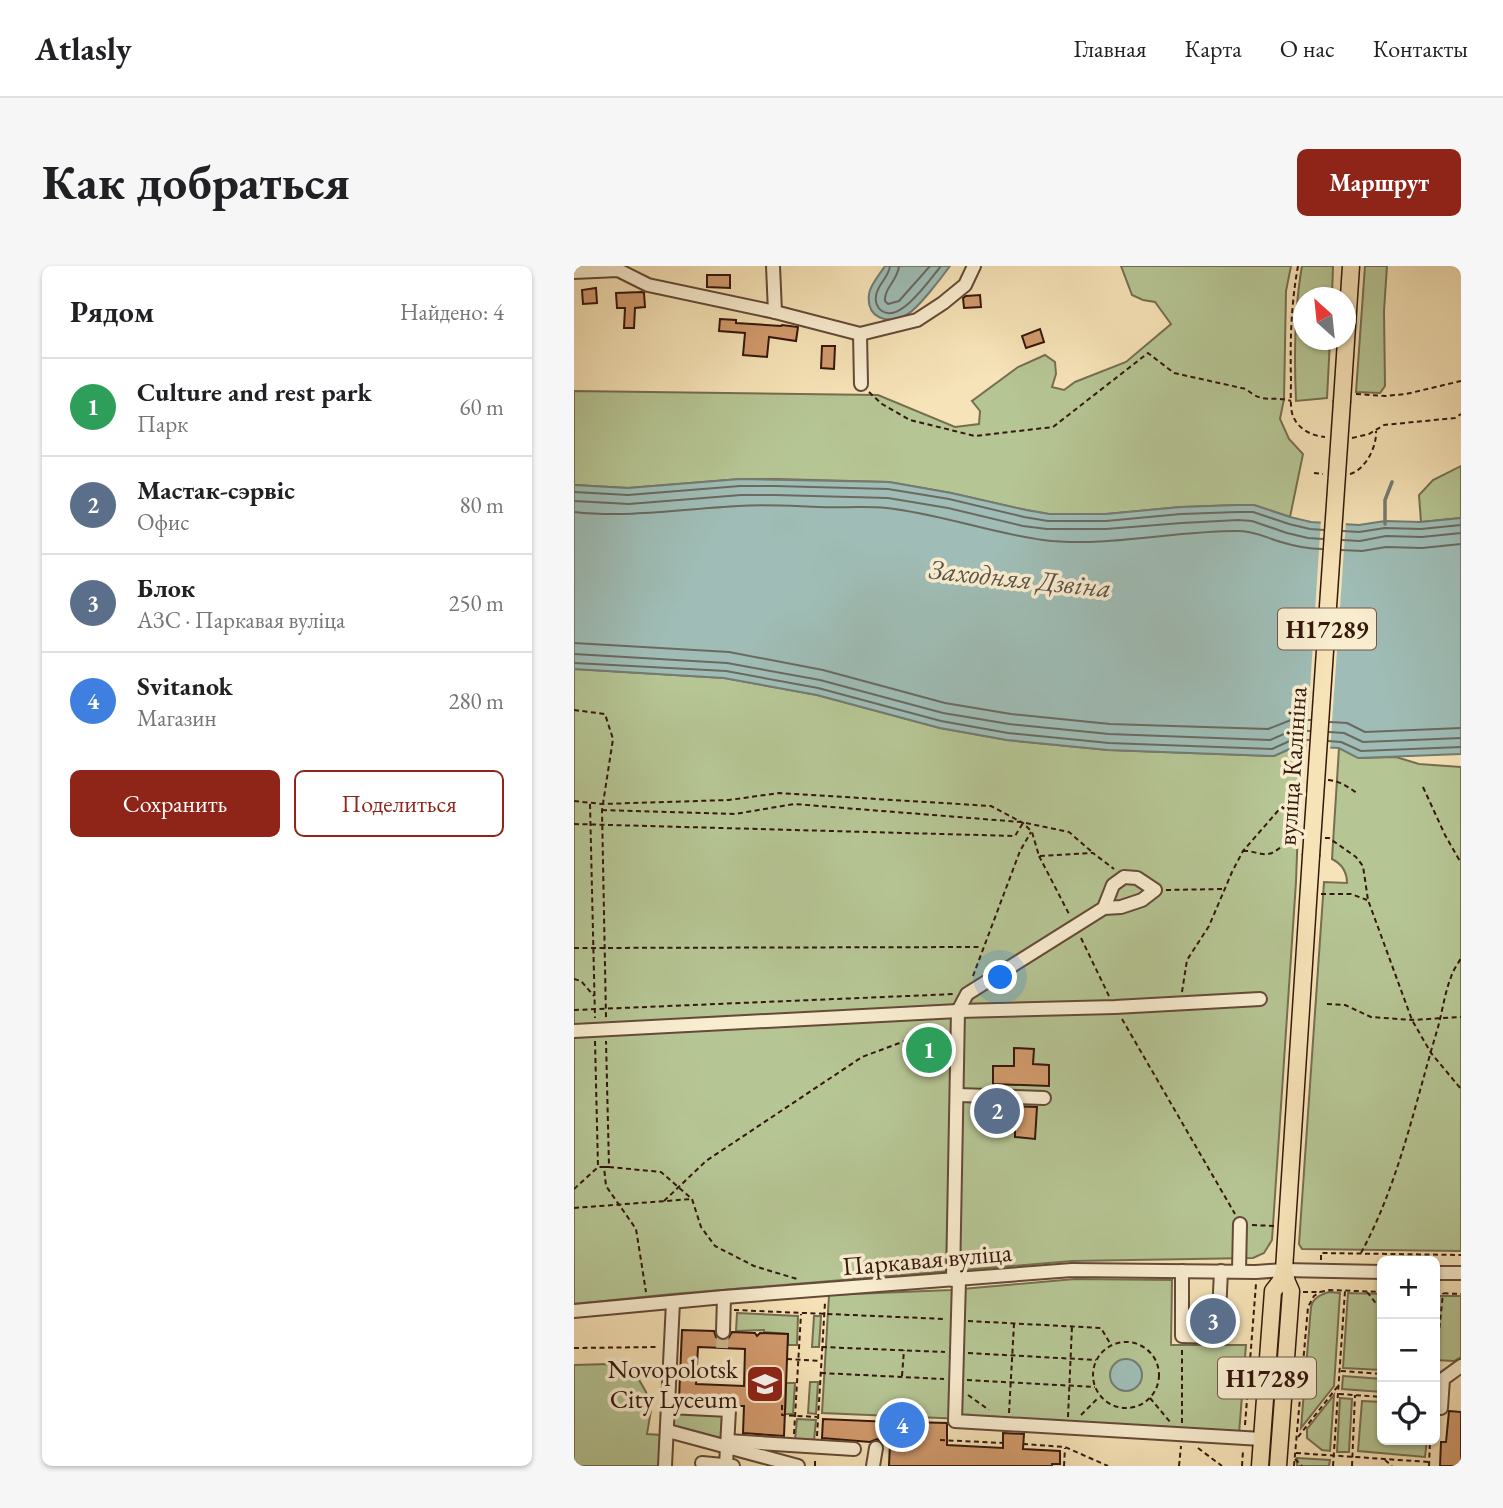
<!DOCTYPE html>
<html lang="ru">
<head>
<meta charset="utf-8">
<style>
	:root { --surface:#fff; --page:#f6f6f6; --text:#202124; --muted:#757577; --line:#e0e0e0; --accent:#8f2418 }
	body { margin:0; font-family:"EB Garamond",serif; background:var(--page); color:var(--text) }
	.controls { position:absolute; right:21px; bottom:21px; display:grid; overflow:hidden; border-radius:10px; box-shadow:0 2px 5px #0004 }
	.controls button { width:63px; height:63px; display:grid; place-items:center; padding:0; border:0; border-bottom:2px solid var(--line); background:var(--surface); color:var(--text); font:35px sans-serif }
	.compass { position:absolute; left:719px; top:21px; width:63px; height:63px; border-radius:50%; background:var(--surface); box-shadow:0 2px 5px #0004; rotate:333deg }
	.you { position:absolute; left:427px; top:712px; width:24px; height:24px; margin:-18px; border:5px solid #fff; border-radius:50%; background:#1a73e8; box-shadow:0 0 0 10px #1a73e833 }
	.badge { display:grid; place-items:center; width:46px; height:46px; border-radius:50%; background:var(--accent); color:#fff; font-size:23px; font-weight:700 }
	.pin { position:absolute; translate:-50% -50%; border:4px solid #fff; box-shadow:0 2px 7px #0006 }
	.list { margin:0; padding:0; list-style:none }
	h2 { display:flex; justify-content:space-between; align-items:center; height:91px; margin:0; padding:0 28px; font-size:30px }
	h2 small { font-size:23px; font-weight:400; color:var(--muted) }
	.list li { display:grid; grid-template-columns:46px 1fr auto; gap:21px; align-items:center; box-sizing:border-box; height:98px; padding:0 28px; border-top:2px solid var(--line) }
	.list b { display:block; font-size:26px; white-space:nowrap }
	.list p { margin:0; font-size:23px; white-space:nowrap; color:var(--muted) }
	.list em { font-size:23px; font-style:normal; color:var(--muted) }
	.actions { display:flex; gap:14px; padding:21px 28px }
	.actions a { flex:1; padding:16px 0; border:2px solid var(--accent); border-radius:10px; text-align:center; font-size:24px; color:var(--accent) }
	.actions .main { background:var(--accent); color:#fff }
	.icon { flex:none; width:38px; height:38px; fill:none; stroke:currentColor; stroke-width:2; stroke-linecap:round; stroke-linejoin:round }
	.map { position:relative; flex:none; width:887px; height:1200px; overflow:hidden; border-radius:10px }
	header { display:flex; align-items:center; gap:42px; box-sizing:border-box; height:98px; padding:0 35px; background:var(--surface); border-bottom:2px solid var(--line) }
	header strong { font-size:33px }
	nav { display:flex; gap:38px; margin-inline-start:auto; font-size:24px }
	.intro { display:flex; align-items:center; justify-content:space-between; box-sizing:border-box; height:168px; padding:0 42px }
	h1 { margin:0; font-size:49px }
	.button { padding:18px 32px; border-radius:10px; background:var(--accent); color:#fff; font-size:24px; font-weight:700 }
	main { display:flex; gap:42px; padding:0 42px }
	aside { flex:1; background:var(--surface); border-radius:10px; box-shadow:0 2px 5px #0004 }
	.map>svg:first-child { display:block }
</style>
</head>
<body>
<header>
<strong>Atlasly</strong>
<nav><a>Главная</a><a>Карта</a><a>О нас</a><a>Контакты</a></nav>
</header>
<div class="intro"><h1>Как добраться</h1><a class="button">Маршрут</a></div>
<main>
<aside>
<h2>Рядом<small>Найдено: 4</small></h2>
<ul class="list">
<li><span class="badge" style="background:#2e9e5b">1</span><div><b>Culture and rest park</b><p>Парк</p></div><em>60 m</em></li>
<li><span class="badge" style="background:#5c6f8a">2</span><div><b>Мастак-сэрвіс</b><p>Офис</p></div><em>80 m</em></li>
<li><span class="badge" style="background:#5c6f8a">3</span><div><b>Блок</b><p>АЗС · Паркавая вуліца</p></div><em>250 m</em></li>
<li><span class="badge" style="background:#3f7fe0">4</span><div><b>Svitanok</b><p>Магазин</p></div><em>280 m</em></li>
</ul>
<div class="actions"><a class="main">Сохранить</a><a>Поделиться</a></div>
</aside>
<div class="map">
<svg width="887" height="1200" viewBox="0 0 887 1200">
	<rect width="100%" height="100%" fill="#f6e3b7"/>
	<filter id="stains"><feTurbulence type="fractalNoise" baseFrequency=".00286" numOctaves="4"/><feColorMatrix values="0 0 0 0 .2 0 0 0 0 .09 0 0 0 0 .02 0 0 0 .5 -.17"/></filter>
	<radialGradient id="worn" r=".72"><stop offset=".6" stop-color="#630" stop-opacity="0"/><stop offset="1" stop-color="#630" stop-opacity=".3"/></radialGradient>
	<g fill="#b6c594" stroke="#766e50" stroke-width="2">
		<polygon points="547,0 717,0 712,25 710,133 706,153 715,173 729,188 716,251 680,239 664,239 607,241 532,248 475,248 452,244 377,227 315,216 202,213 166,213 54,222 0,219 0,125 304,129 381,161 405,158 406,145 398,135 444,101 471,89 481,96 482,108 478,121 490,124 501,116 552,96 597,58 581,36 569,34 558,29"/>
		<path d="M728,0H759L758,31L730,32V74H756L753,132L722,135C720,90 720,45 728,0Z"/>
		<polygon points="791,0 813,0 810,45 811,120 806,127 782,126"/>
		<polygon points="887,200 887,252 847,256 845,229 859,214"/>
		<polygon points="0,403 150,412 243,429 366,462 433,474 534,484 700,490 722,480 725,533 722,616 698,974 690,987 679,992 498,995 99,1028 0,1038"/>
		<path d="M765,482L785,492L822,491L845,498L887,501V985L728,983L725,978L750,616L773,617C773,605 768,598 758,593Z"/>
		<polygon points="501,1013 598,1014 597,1079 672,1079 665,1168 510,1158 248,1147 255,1029 377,1024"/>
		<path d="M755,1026L766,1027L760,1120L727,1162L737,1041C739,1032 746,1029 755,1026Z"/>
		<polygon points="774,1027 808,1028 808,1104 769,1102"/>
		<polygon points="861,1030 887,1030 887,1091 880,1095 861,1094"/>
		<polygon points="163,1047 224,1050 223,1079 214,1079 214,1068 190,1066 190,1064 162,1065"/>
		<polygon points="240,1050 247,1050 245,1081 238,1081"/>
		<polygon points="35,1098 51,1103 64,1112 72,1126 77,1144 73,1168 87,1169 86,1194 84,1200 0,1200 0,1099"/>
		<polygon points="769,1110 808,1113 808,1126 768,1123"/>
		<polygon points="236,1116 244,1116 242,1148 234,1147"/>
		<polygon points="212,1117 221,1117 219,1148 211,1148"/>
		<polygon points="760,1129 756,1185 748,1184 733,1172 733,1163"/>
		<polygon points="766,1132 778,1133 775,1186 763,1186"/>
		<polygon points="788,1135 808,1136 808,1174 853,1174 851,1191 784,1185"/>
		<polygon points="102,1146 147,1148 149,1151 149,1170 146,1172 101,1160 99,1157 100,1149"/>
		<polygon points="223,1153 242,1154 240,1175 221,1174"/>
		<polygon points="723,1192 756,1194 755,1200 723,1200"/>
	</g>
	<g fill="#9fbdb6" stroke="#757b72" stroke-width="2">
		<path d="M311,0H376C368,11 343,44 332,49C313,59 292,52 295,28C296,19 306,8 311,0Z"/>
		<polygon points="166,213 315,216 377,227 452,244 475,248 532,248 607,241 664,239 680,239 716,251 737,256 785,259 811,255 847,256 887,252 887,488 784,492 765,482 722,480 700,490 534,484 433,474 366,462 243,429 150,412 0,403 0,219 54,222"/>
		<circle cx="552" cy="1109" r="16"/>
	</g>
	<polygon fill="#f6e3b7" points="747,253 772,255 756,485 732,484"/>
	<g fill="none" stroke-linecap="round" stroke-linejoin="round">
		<g stroke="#6a6a61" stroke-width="2">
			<path d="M316,0C315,11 303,19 302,30C301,35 303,42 308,45C326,58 357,12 367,0"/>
			<path d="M325,0C324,14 310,22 311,35L314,38L325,35L356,0"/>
			<polyline points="0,226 54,229 166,220 201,220 314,223 375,233 450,251 474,255 532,255 607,248 664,246 679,246 715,258 736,263 750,264"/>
			<polyline points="0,235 55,238 167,229 201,229 314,232 374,242 449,260 473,263 532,263 608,257 664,254 678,255 713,267 734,272 749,273"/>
			<path d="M0,246C55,252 109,243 164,240C191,238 217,240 244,241C267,242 290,240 313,242C366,248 417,267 469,274C533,282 602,264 666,265C680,265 693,272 707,276C720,280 734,283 748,283"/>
			<polyline points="769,265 785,266 811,262 847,263 887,259"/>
			<polyline points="768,274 786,275 812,270 848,271 887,267"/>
			<polyline points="767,284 788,285 812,281 848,282 887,278"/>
			<polyline points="0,377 155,386 249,404 371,437 437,448 536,458 694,463 717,454 737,454"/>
			<polyline points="0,388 153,397 246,414 369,447 435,458 535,468 696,474 719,464 736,465"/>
			<polyline points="0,397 152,405 244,422 367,455 434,467 535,477 698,483 720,473 735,474"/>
			<polyline points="756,456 773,457 791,466 887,462"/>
			<polyline points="755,466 770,467 789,476 887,472"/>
			<polyline points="754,475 767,476 787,485 887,481"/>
		</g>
		<polyline stroke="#757b72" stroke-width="3.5" points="811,258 811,234 818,216"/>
	</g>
	<g fill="#d29b6d" stroke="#35170c" stroke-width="2" fill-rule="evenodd">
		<polygon points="133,9 156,9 156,22 133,21"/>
		<polygon points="22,22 23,37 9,38 8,24"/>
		<polygon points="68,26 70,27 71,41 61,42 60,62 50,62 51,42 43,42 42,27"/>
		<polygon points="406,29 407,41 390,42 389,32 392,30"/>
		<polygon points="146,53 162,54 162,57 207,60 208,59 224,61 222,75 195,71 193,91 169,89 171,67 145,65"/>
		<polygon points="466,63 470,76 452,82 448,70"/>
		<polygon points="248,80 261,80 260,103 247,102"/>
		<polygon points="440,782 460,783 459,798 475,799 475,820 419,818 419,800 440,800"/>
		<polygon points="413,839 463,841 461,873 441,871 441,857 411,855"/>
		<polygon points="627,1042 636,1043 637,1051 640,1055 635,1062 626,1062"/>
		<polygon points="654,1048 662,1049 661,1065 653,1064 652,1059 649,1056"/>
		<path d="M108,1064L140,1065L142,1071L148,1075L154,1073L158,1066L181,1067L183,1070L186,1067L214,1068L210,1170L169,1167L170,1140H164V1137L105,1133ZM124,1081L171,1083L170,1120L122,1118Z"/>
		<polygon points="317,1142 338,1142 337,1156 373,1157 373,1179 429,1182 429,1167 450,1168 449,1183 486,1185 486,1198 478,1198 478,1200 315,1200 316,1177 308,1176 303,1173 296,1176 248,1172 249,1153 317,1156"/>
		<polygon points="875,1145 887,1146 887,1200 866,1200 867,1176 872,1176"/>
	</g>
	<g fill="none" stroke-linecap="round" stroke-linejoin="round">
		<polyline stroke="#cfba95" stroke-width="12" stroke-dasharray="12 6" stroke-linecap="butt" points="148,1082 149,1066"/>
		<defs>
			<g id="minor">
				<polyline points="199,0 201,46"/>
				<polyline points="0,6 44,4 74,19 201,46 286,68 343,54 369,37 391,19 400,0"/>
				<polyline points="286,68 287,118"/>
				<polyline points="0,765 384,745 541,741 686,733"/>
				<polyline points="384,829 470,832"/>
				<polyline points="608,1005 608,1070 644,1071 644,1063"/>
				<polyline points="665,1005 666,958"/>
				<polyline points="861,1007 887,1007"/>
				<polyline points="379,1014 384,745 393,728 530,642 547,641 568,634 581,624 563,612 550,611 539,619 530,642"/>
				<polyline points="385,1014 381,1155 688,1173"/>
				<polyline points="0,1045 150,1031 498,1004 682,1006 710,1004 808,1006"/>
				<polyline points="645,1048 647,1005"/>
				<polyline points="149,1066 150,1031"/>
				<polyline points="95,1141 155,1144 152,1199"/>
				<polyline points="867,1142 869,1113 887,1100"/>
				<polyline points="94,1165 224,1200"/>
				<polyline points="154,1175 280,1183"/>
				<polyline points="128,1197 159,1200"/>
				<polyline points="91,1200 99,1036"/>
				<polyline points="299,1200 302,1182"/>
			</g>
			<g id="major">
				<polyline points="768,135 777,0"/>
				<polyline points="686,1200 699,1025 706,1016 710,1004 737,590"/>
				<polyline points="704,1200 717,1025 713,1016 710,1004"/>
			</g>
		</defs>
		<use href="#minor" stroke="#654a37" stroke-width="16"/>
		<use href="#major" stroke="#35170c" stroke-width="19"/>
		<g stroke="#35170c" stroke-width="2" stroke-dasharray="5 3.5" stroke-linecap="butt">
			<path d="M724,0C717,38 716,76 717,114C717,124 716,137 718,147C722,162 737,170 751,171"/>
			<path d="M295,126L308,138L336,154L401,170L479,161L574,87L600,107L672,123C690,139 698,129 717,135"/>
			<polyline points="782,128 812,130 832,128 887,115"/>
			<polyline points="778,172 795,168 810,159 881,152 887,148"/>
			<polyline points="740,207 749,208"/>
			<path d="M776,208C791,204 803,181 802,165"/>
			<polyline points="0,444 31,448 39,473 28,544 32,752"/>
			<path d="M754,514C766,515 774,521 783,527"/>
			<polyline points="849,521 871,569 887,597"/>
			<polyline points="0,535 28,538 155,534 205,527 417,540 449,557 458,566 465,590 519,587 540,603"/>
			<polyline points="16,538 21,752"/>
			<polyline points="28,544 161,548 220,538 447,556"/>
			<polyline points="452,557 495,566 518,586"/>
			<polyline points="0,558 441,570 449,557"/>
			<polyline points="751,572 755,572 782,591 789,600 794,634 838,754 857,787 887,823"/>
			<path d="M669,585C679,584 689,591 698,587C708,582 713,573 724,572"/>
			<polyline points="465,590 495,648"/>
			<polyline points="592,624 650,623"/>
			<polyline points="747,628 777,628 793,634"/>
			<polyline points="507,672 535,730"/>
			<polyline points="0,682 408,681"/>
			<polyline points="399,710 446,585 457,566"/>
			<polyline points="0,713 7,715 20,730"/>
			<polyline points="608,726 613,694 635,660 658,606 669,585 729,516"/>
			<polyline points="753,738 771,739 797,751 838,754 887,751"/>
			<polyline points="0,744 381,728"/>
			<polyline points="548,753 661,948"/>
			<polyline points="21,775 24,901 30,901 32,920 62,963 72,1026"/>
			<polyline points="30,901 35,901 32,775"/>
			<polyline points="35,901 87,906 118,933 127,961 141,980 180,1000 223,1013"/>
			<polyline points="0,923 23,902"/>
			<polyline points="90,935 132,895 288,791 347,769 361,761 361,758"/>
			<polyline points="0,942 118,933"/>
			<polyline points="678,959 700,960"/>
			<path d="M787,987C824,919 840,842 862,768C868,749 870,729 877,711C879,704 884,698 887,692"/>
			<polyline points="747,994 747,987 887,989"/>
			<polyline points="729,1026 746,1026 755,1024 808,1026"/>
			<polyline points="793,1026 808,1045"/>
			<polyline points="861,1027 887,1028"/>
			<polyline points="160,1044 371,1053"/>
			<polyline points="394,1055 527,1062 537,1079"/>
			<circle cx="552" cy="1109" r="33"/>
			<polyline points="248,1081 371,1086"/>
			<polyline points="0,1082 85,1081"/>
			<polyline points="394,1087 522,1094"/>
			<polyline points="213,1093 246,1095"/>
			<polyline points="862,1096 869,1027"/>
			<polyline points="767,1105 808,1108"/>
			<polyline points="247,1107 370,1113"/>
			<polyline points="328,1110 330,1084"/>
			<polyline points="393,1114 521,1121"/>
			<polyline points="765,1128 808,1131"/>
			<polyline points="394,1129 415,1144"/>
			<polyline points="576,1132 597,1157"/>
			<polyline points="208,1139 208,1149 243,1151"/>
			<polyline points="435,1147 440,1058"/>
			<polyline points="507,1149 525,1131"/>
			<polyline points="494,1151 498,1060"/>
			<polyline points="608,1157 608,1082"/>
			<polyline points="671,1159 682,1018"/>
			<polyline points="220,1168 227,1048"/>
			<polyline points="243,1170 251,1036"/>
			<polyline points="724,1171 764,1120"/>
			<polyline points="366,1174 429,1177"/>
			<polyline points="449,1178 491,1181 534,1200"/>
			<polyline points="624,1182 648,1200"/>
			<polyline points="722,1187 855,1196"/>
			<polyline points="721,1193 728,1200"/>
			<polyline points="811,1194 818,1200"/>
			<polyline points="241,1200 241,1193"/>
			<polyline points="490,1200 491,1182"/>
			<polyline points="605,1200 607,1180"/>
			<polyline points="668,1200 669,1185"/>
			<polyline points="720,1200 734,1041 740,1030 746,1026"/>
			<polyline points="759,1200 771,1025"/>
			<polyline points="778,1200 781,1129"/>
			<polyline points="855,1200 856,1174"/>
		</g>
		<use href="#minor" stroke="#f9edd0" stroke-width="12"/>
		<use href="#major" stroke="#f6e3b7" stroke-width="16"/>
		<defs>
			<polyline id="major-bridge" points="737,590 768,135"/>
		</defs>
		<use href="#major-bridge" stroke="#35170c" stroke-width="19" stroke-linecap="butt"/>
		<use href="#major-bridge" stroke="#f6e3b7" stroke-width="16"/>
	</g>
	<defs>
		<symbol id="school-square" viewBox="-11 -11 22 22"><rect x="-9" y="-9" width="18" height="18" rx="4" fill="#8f2418" stroke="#f9edd0"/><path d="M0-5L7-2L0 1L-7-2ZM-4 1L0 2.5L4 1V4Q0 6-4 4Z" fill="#fff"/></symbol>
	</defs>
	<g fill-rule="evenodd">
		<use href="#school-square" x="169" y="1096" width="44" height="44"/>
	</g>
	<g text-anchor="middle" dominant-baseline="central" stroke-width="7" stroke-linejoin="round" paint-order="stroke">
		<g fill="#f9edd0" stroke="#705747" stroke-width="2">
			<rect x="704" y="342.5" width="98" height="41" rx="5"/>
			<rect x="644" y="1091.5" width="98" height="41" rx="5"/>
		</g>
		<g font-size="24" font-weight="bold" fill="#35170c">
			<text x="753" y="363">Н17289</text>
			<text x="693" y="1112">Н17289</text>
		</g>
		<g font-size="26" fill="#35170c" stroke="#f9edd0">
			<text transform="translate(718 500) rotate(-86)">вуліца Калініна</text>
			<text transform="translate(353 993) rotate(-5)">Паркавая вуліца</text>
		</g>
		<g font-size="26" fill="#35170c" stroke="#f9edd0" text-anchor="end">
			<text x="164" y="1103">Novopolotsk<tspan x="164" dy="30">City Lyceum</tspan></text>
		</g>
		<g font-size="28" font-style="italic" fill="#5a5148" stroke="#f9edd0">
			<text transform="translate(446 312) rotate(6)">Заходняя Дзвіна</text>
		</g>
	</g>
	<rect width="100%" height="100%" filter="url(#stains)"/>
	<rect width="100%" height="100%" fill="url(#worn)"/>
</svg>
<div class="controls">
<button>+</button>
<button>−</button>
<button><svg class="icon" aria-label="locate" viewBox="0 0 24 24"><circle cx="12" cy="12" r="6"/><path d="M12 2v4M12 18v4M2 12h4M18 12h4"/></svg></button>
</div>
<svg class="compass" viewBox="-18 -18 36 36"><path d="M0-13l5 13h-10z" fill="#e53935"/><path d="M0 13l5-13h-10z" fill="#757577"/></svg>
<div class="you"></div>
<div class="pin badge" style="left:355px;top:784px;background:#2e9e5b">1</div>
<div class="pin badge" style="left:423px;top:845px;background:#5c6f8a">2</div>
<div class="pin badge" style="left:639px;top:1055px;background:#5c6f8a">3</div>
<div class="pin badge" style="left:328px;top:1159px;background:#3f7fe0">4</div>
</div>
</main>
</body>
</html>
